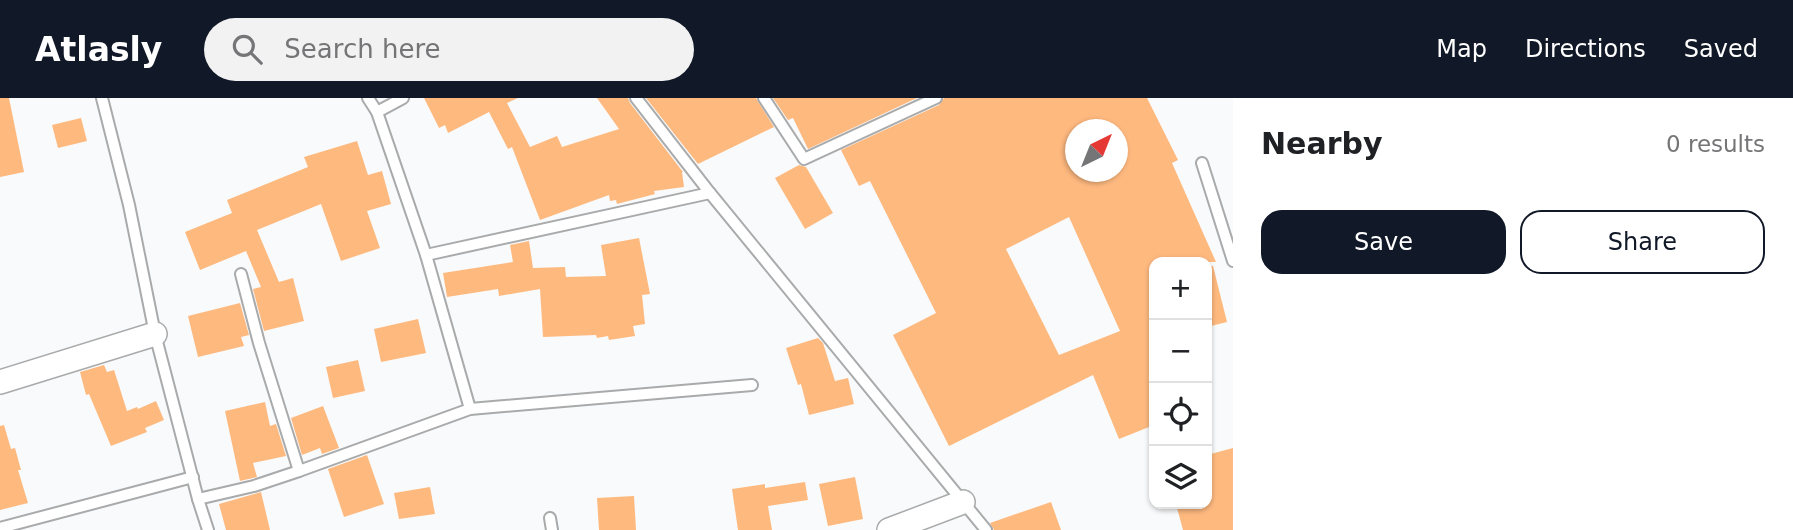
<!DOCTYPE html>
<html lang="en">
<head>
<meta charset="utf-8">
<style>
	:root { --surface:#fff; --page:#f2f2f2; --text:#202124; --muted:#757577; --line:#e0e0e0; --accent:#111827 }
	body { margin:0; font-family:"DejaVu Sans",sans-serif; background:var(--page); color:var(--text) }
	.controls { position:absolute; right:21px; bottom:21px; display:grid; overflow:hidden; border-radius:14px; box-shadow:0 2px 5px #0004 }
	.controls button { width:63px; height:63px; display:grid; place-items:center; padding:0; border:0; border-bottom:2px solid var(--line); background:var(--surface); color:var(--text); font:35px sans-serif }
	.compass { position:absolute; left:1065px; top:21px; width:63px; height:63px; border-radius:50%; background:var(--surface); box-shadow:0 2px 5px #0004; rotate:43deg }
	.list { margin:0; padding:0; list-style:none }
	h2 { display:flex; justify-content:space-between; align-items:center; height:91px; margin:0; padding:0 28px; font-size:30px }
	h2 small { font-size:23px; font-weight:400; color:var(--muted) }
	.actions { display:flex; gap:14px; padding:21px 28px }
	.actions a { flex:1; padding:16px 0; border:2px solid var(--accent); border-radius:21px; text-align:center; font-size:24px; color:var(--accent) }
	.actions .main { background:var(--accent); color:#fff }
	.icon { flex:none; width:38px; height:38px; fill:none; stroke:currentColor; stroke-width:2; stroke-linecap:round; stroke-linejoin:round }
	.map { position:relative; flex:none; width:1233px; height:432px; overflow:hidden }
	header { display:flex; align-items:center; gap:42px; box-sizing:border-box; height:98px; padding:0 35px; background:var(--accent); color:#fff }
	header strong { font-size:33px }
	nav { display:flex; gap:38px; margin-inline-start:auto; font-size:24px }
	.search { width:490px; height:63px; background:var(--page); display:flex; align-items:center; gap:18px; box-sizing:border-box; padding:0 24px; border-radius:38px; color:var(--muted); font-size:26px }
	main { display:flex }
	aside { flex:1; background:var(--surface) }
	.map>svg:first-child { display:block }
</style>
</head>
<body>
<header>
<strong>Atlasly</strong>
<div class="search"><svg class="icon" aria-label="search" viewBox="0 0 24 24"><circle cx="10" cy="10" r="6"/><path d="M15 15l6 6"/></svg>Search here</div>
<nav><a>Map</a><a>Directions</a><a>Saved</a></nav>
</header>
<main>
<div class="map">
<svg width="1233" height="432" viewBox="0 0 1233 432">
	<rect width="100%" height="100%" fill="#f9fafb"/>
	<g fill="#feb97f" fill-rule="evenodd">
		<polygon points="0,0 9,0 24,74 0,79"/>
		<polygon points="424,0 518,0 507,5 530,49 557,38 562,49 619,31 597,0 628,0 630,5 683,74 682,74 684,89 654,93 655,96 617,106 616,102 610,103 609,97 540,122 512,49 508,51 489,14 448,35 445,27 439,30"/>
		<polygon points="646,0 756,0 774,29 698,66"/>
		<polygon points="773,0 917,0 808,51 793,20 788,22"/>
		<path d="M944,0H1147L1178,62L1172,65L1216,164H1154V327L1119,341L1093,277L949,348L893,237L936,215L870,83L859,88L841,52L939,7ZM1075,32H1117V74H1075ZM1069,119L1120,233L1059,257L1006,151Z"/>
		<polygon points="81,20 87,43 58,50 52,27"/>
		<polygon points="357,43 368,77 382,73 391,106 367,113 380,150 341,163 321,106 257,132 279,184 293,180 304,223 264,233 253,191 261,189 246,153 200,172 185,134 232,115 227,102 308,69 304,59"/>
		<polygon points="799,67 806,69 833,115 805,131 775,80"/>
		<polygon points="639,140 650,196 642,197 645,226 633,228 635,238 609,242 608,238 597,240 596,237 543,239 540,191 499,198 498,191 447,199 443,175 513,164 510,147 529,143 533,170 565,169 566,179 606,178 601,147"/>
		<polygon points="1207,168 1213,168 1227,224 1207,229"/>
		<polygon points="240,205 249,237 241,239 244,248 198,259 188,218"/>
		<polygon points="418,221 426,255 381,264 374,231"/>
		<polygon points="818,240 823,245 835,283 848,280 854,306 809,317 801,286 798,287 786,250"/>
		<polygon points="358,262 365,293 333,300 326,269"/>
		<polygon points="104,267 107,274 114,272 127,313 137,309 138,311 156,303 164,322 145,330 147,334 111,348 89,296 86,297 80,274"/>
		<polygon points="265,304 270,328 276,326 286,358 253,365 257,379 240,383 225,313"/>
		<polygon points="323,308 339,350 322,356 320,350 302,357 291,320"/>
		<polygon points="4,327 11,351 15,350 21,372 18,372 28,405 0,412 0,328"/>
		<polygon points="1233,350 1233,432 1183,432 1176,406 1207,406 1207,357"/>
		<polygon points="367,357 384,406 344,419 328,371"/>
		<polygon points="855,379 863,421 828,428 819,386"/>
		<polygon points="805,384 808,402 768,408 772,432 738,432 732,391 765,386 765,390"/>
		<polygon points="430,389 435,416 399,421 394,395"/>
		<polygon points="261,394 270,432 226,432 219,406"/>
		<polygon points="634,398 636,432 599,432 597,400"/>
		<polygon points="1051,404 1061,432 994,432 990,425"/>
	</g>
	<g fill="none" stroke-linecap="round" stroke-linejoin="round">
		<defs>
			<g id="service">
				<polyline points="102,0 129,107 155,236 198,401"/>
				<polyline points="636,0 710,95 986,432"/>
				<polyline points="764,0 804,61 936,0"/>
				<polyline points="377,14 403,0"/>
				<polyline points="1202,65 1233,163"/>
				<polyline points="426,157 710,95"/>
				<polyline points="241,176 259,245 299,373"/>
				<polyline points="470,311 752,287"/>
				<polyline points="550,420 552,432"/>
				<polyline points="0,430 193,379"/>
				<polyline points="208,432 198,401 254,388 299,373 470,311 426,157 377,14 368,0"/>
			</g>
			<g id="minor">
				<polyline points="0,284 155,236"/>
				<polyline points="889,432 963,404"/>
			</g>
		</defs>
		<use href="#service" stroke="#a9aaab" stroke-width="14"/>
		<use href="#minor" stroke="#a9aaab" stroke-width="26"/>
		<use href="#service" stroke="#fff" stroke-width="10"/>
		<use href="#minor" stroke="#fff" stroke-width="23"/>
	</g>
</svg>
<div class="controls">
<button>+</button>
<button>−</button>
<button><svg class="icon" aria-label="locate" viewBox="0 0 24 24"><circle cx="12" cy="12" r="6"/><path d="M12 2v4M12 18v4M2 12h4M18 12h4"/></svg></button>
<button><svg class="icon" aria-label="layers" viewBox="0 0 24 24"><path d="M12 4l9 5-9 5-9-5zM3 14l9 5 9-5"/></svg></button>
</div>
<svg class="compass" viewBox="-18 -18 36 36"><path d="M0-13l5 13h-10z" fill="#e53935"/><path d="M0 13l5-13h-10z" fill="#757577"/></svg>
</div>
<aside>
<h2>Nearby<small>0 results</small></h2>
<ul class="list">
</ul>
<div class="actions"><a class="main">Save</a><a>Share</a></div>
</aside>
</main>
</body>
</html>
